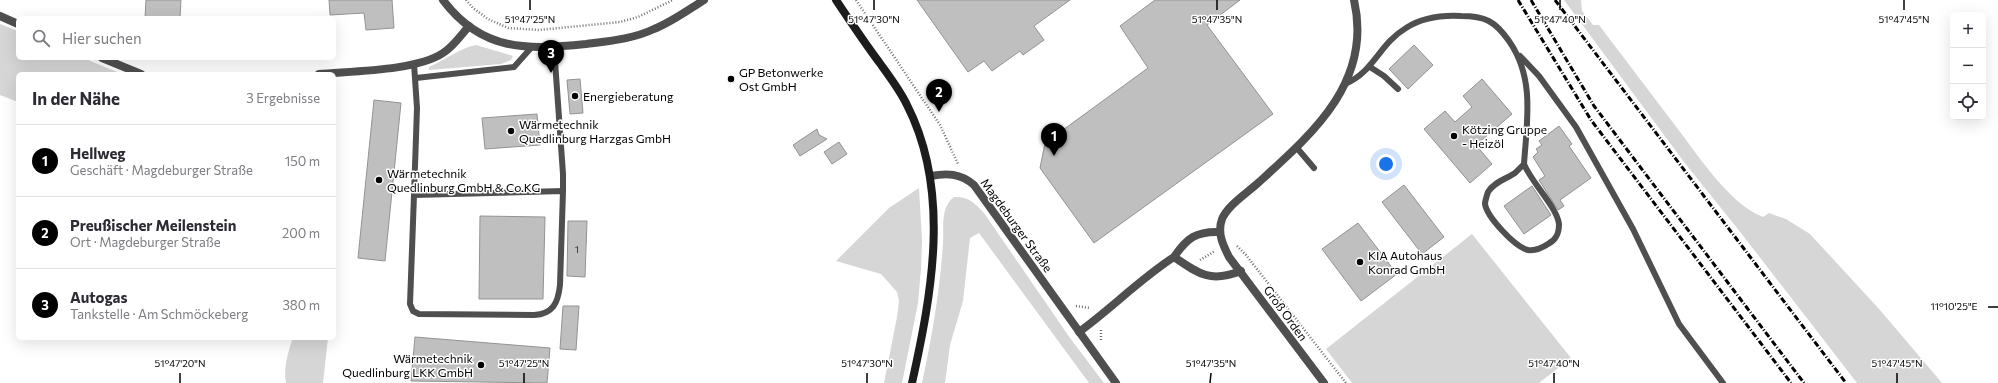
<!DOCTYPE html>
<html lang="de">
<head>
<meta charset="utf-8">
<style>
	:root { --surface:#fff; --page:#f7f7f7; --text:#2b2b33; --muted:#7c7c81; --line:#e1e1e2; --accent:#000 }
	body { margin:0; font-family:Commissioner,sans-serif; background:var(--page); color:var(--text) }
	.controls { position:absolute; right:12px; top:12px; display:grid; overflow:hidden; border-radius:6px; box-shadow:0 4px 16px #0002 }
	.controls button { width:36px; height:36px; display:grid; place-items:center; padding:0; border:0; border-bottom:1px solid var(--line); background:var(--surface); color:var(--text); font:20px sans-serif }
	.you { position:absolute; left:1386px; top:164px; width:14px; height:14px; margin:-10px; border:3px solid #fff; border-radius:50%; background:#1a73e8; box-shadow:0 0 0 6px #1a73e833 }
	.badge { display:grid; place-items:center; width:26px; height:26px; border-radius:50%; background:var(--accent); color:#fff; font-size:13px; font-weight:700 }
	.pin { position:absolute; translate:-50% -33px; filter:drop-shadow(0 1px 2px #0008) }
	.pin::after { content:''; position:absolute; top:21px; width:14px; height:12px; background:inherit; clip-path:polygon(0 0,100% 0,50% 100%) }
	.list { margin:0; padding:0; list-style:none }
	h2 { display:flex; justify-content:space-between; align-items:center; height:52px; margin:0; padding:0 16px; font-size:17px }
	h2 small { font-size:13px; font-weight:400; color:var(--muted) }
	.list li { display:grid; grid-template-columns:26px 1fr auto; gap:12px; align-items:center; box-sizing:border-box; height:72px; padding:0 16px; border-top:1px solid var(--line) }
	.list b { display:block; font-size:15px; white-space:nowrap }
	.list p { margin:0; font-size:13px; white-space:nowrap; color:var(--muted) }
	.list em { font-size:13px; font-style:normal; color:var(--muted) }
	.icon { flex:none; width:22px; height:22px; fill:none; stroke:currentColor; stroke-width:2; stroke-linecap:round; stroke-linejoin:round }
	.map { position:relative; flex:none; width:1998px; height:383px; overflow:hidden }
	.search { position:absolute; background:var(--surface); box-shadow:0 4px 16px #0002; left:16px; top:16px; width:320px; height:44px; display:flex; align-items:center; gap:10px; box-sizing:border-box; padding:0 14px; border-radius:6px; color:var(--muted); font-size:15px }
	.panel { position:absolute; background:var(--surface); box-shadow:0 4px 16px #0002; left:16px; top:72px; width:320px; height:268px; border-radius:6px }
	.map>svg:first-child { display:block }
</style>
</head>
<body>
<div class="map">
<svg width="1998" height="383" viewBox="0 0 1998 383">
	<rect width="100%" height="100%" fill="#fff"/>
	<g fill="#d6d6d6">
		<path d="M1564,0H1581L1582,11L1593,25H1599C1623,57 1647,88 1671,120C1694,149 1728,204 1763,217L1769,213L1786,219L1810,234L1880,310L1942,383H1857L1741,233L1684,162Z"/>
		<polygon points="0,24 18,31 18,58 83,58 122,74 18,74 18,102 0,95"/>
		<path d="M476,45L513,56L511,60L501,64L429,70V67C445,60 460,48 476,45Z"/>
		<polygon points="919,188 922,240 921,269 918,303 902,383 884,383 897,317 899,301 897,292 881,274 836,261 889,208"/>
		<path d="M954,197C968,196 975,203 984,213L1070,338L1104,383H1089L979,233L970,238L963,301L950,345L945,383H922C932,337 940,290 943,243C944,228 940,207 954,197Z"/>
		<polygon points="1472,234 1571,358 1539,383 1352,383 1326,349"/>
		<path d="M293,338H328L323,383H286C283,368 288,352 293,338Z"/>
	</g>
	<g fill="#bfbfbf" stroke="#939393">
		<polygon points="146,0 181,0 180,18 145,18"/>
		<polygon points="329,0 392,0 394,28 366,30 364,13 330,15"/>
		<polygon points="917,0 1070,0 1034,26 1044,40 1023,55 1020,51 992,71 984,61 968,72"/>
		<polygon points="1155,0 1240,0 1207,25 1273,114 1094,243 1040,168 1045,143 1148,68 1120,26"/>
		<polygon points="1414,45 1433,65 1408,89 1389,69"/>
		<polygon points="580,79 583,113 570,114 567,80"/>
		<polygon points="1482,79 1512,114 1476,145 1492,164 1470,183 1424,129 1445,111 1455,122 1472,107 1463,96"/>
		<polygon points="374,100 401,103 385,261 358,258"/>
		<polygon points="537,114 540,145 485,149 482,118"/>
		<polygon points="1559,126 1572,144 1569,146 1591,178 1560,200 1564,206 1558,210 1539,180 1545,176 1533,157 1538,152 1536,149 1542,145 1539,141"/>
		<polygon points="817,129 819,135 827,139 800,156 793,145"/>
		<polygon points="839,142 847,154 832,164 824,152"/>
		<polygon points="1404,185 1444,237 1422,254 1382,202"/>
		<polygon points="1532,186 1551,215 1524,234 1504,206"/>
		<polygon points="480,216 545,217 543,299 479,299"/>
		<polygon points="568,221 587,221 585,277 567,276"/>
		<polygon points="1358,223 1397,274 1361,301 1322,249"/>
		<polygon points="563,306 579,306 576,350 560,349"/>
		<polygon points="415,337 550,348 547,383 411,381"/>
	</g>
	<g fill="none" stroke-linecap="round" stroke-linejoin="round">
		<g stroke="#717171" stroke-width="2.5" stroke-dasharray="1 2" stroke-linecap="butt">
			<polyline points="466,0 473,8 488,19 508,28 539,30 620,22 638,17 673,0"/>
			<polyline points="856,0 940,125 958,164"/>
			<polyline points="1237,246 1246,255 1346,383"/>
			<polyline points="1200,260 1215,251"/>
			<polyline points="1076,306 1090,308"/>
			<polyline points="1101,330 1101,342"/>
		</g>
		<g stroke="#4f4f4f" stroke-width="6">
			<polyline points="554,47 563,174 563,191"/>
			<polyline points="1520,56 1539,76 1576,127 1633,229 1679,324 1723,383"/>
			<path d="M414,64L417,108L414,195L563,191L560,285C558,303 553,314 534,315L419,314L413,311L410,304L414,195"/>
			<polyline points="1370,67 1384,76 1398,89"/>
			<polyline points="416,78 514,67 531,48"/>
			<path d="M1345,84C1374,72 1379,44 1406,28C1423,17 1441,15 1461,16C1485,16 1495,21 1509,41C1535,78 1527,121 1524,164C1531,182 1557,207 1559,224C1559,234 1556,240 1548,244C1542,248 1535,251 1528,250C1515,247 1487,217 1485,204C1485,201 1487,195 1488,192C1494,182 1506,179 1515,173C1518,170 1521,167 1524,164"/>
			<polyline points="1297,148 1314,168"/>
		</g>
		<g stroke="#4f4f4f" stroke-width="8">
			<path d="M443,0C482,52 528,50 586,44C609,41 633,39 654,29C672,22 688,10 704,0"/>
			<polyline points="0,16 18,24"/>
			<polyline points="102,58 141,74"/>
			<path d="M319,74C352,71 416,71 443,53C454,46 461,35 469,26"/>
			<path d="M930,176C947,173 960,173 974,185L1116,383"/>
			<path d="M1220,232C1196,231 1187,238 1174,257C1199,274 1210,283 1241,271"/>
			<path d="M1079,332C1112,308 1140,279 1174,257"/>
			<path d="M1324,383L1229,257C1223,245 1217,233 1222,219C1228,205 1247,193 1258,183C1312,134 1373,82 1354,0"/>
		</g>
		<path stroke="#1c1c1c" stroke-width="8" d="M836,0C850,21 864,42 879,62C889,76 900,90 907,105C951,191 932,293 912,383"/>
		<g stroke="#000" stroke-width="3" stroke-dasharray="6 2 1 2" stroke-linecap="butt">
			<polyline points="1518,0 1591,120 1791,383"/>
			<polyline points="1531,0 1594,106 1804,383"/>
			<polyline points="1555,0 1846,383"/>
		</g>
	</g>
	<path fill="none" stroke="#000" stroke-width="1.5" d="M530,10V0M874,10V0M1217,10V0M1560,10V0M1904,10V0M1988,307H1998M180,383V373M524,383V373M867,383V373M1210,383L1211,373M1554,383V373M1897,383V373"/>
	<g fill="#000" stroke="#fff" stroke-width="1.5">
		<circle cx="731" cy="79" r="4"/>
		<circle cx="575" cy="96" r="4"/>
		<circle cx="511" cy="131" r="4"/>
		<circle cx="1454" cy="136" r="4"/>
		<circle cx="379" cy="180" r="4"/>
		<circle cx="1360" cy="262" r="4"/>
		<circle cx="481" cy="365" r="4"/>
	</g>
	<g text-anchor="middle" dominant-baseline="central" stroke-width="3" stroke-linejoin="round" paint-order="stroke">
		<g font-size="10" fill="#303030">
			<text x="577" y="249">1</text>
		</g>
		<g font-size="12" fill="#000" stroke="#fff" text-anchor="start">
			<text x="739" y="72">GP Betonwerke<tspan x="739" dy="14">Ost GmbH</tspan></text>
			<text x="583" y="96">Energieberatung</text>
			<text x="519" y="124">Wärmetechnik<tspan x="519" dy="14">Quedlinburg Harzgas GmbH</tspan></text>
			<text x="1462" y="129">Kötzing Gruppe<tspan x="1462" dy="14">- Heizöl</tspan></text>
			<text x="387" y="173">Wärmetechnik<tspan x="387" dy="14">Quedlinburg GmbH &amp; Co.KG</tspan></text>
			<text x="1368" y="255">KIA Autohaus<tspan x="1368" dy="14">Konrad GmbH</tspan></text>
			<text x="473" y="358" text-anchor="end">Wärmetechnik<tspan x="473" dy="14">Quedlinburg LKK GmbH</tspan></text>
		</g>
		<g font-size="12" fill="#000" stroke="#fff">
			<text transform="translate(1017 225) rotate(54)">Magdeburger Straße</text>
			<text transform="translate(1286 313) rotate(54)">Groß Orden</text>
		</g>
	</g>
	<g font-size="10" text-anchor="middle" fill="#000" stroke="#fff" stroke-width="3" stroke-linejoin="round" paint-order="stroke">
		<text x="530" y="23">51°47'25"N</text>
		<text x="874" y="23">51°47'30"N</text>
		<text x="1217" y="23">51°47'35"N</text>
		<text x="1904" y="23">51°47'45"N</text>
		<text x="1560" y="23">51°47'40"N</text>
		<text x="1954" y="310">11°10'25"E</text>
		<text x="180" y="367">51°47'20"N</text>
		<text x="524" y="367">51°47'25"N</text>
		<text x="867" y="367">51°47'30"N</text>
		<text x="1211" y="367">51°47'35"N</text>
		<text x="1554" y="367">51°47'40"N</text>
		<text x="1897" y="367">51°47'45"N</text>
	</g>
</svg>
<div class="controls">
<button>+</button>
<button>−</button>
<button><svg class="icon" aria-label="locate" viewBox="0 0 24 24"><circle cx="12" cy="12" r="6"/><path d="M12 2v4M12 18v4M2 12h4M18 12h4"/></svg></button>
</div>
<div class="you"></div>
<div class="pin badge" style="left:1054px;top:156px">1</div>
<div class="pin badge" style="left:939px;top:112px">2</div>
<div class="pin badge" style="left:551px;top:73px">3</div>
<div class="search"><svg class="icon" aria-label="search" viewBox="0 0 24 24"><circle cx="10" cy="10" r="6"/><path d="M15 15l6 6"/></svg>Hier suchen</div>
<section class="panel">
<h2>In der Nähe<small>3 Ergebnisse</small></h2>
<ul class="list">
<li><span class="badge">1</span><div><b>Hellweg</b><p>Geschäft · Magdeburger Straße</p></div><em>150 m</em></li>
<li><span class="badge">2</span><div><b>Preußischer Meilenstein</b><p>Ort · Magdeburger Straße</p></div><em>200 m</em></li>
<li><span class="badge">3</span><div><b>Autogas</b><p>Tankstelle · Am Schmöckeberg</p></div><em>380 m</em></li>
</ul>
</section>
</div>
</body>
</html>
